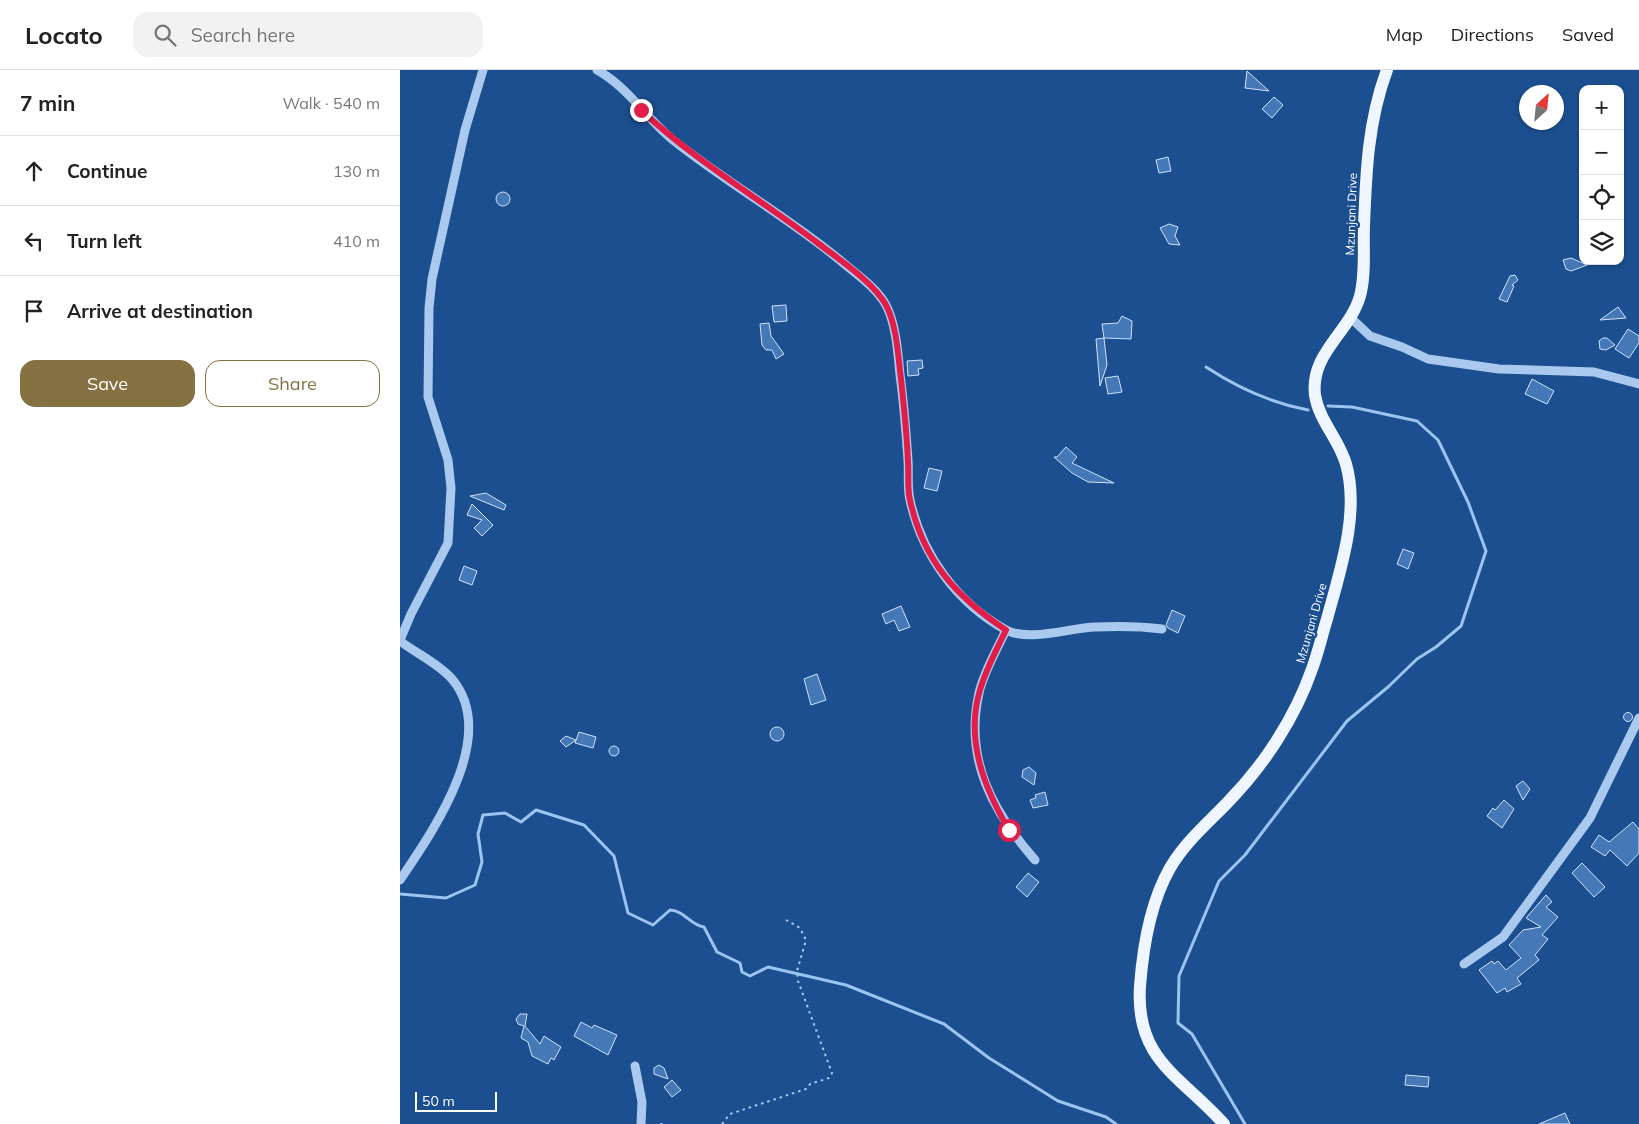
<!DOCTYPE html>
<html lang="en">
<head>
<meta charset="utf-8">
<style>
	:root { --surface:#fff; --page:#f2f2f2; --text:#222; --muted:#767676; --line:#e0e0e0; --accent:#857141 }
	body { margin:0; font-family:Mulish,sans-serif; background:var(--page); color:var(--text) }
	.controls { position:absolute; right:15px; top:15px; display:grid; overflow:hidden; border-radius:10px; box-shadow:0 1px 4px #0004 }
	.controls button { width:45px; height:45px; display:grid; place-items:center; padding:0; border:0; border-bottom:1px solid var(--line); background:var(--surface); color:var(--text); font:25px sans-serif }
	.compass { position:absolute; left:1119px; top:15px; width:45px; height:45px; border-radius:50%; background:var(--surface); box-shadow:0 1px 4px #0004; rotate:27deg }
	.scale { position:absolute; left:15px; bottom:12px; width:82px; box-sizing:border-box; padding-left:5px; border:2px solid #fff; border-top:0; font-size:14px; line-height:18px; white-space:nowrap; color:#fff; -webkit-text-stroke:4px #1b4f8f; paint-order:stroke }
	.stop { position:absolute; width:15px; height:15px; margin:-11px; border:4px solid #e11d48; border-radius:50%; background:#fff }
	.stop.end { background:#e11d48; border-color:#fff; box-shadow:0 1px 5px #0008 }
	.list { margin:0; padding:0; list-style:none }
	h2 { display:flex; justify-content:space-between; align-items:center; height:65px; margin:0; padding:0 20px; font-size:21px }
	h2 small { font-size:16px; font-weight:400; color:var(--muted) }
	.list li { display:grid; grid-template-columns:32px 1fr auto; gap:15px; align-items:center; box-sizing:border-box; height:70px; padding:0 20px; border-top:1px solid var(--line) }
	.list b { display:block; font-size:19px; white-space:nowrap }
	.list em { font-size:16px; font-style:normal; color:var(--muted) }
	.actions { display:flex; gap:10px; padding:15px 20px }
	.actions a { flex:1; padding:11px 0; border:1px solid var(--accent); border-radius:15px; text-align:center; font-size:18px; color:var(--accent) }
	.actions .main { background:var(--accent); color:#fff }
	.icon { flex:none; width:28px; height:28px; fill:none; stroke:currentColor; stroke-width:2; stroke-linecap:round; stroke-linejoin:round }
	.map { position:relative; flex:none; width:1239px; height:1054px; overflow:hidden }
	header { display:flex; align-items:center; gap:30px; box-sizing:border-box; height:70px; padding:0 25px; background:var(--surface); border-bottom:1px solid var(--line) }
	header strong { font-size:24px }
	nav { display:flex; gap:28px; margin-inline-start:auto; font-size:18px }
	.search { width:350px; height:45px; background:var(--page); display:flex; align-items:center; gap:12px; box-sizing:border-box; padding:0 18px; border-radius:15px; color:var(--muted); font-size:19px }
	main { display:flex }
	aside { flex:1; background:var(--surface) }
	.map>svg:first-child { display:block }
</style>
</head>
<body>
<header>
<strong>Locato</strong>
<div class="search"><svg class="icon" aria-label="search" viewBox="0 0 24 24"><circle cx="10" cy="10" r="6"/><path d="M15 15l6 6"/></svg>Search here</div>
<nav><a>Map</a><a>Directions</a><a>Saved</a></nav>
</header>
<main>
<aside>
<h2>7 min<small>Walk · 540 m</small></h2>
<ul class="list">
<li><svg class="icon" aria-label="ahead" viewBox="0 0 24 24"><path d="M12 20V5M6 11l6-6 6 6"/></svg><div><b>Continue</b></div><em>130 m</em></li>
<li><svg class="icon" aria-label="left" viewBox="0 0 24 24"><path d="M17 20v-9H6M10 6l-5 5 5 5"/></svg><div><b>Turn left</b></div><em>410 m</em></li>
<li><svg class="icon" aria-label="arrive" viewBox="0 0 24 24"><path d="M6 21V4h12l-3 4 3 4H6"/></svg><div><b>Arrive at destination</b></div></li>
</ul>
<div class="actions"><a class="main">Save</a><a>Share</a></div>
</aside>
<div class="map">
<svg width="1239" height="1054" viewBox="0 0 1239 1054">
	<rect width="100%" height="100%" fill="#1b4f8f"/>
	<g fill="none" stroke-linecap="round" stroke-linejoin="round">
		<g stroke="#9cc4f0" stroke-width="3">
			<path d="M806,297C838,318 871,333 908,340"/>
			<path d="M0,824L46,828L75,815L82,792L78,764L83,745L105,743L121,752L136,740L184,755L214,786L228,843L253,855L270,840C285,841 290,855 304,857L317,882L340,893L342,902L350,906L368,897L446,915L544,954L589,988L658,1031L706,1047L716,1054"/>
			<polyline points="845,1054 792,964 778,953 779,906 819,811 845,785 947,651 988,617 1017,589 1036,577 1061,556 1086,481 1068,432 1038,370 1017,351 952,337 928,336"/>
		</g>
	</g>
	<g fill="#4478b7" stroke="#cfe3fa">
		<polygon points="847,1 869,21 845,18"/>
		<polygon points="874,27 883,35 872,48 862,39"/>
		<polygon points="768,87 771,101 759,103 756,90"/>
		<circle cx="103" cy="129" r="7"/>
		<polygon points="769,154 778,157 775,166 780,175 769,174 760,158"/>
		<polygon points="1171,188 1187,195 1171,201 1166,199 1163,190"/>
		<polygon points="1115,205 1118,210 1112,215 1114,216 1107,232 1099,229 1110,206"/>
		<polygon points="386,235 387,251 374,252 372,236"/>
		<polygon points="1218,237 1226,248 1200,250"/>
		<polygon points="722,246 732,251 731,269 704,268 707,295 700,316 696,269 704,268 702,254 718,253"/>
		<polygon points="369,253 371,266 384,284 376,289 372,280 366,280 362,275 360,254"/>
		<polygon points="1228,259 1239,266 1239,273 1229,288 1215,279"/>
		<polygon points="1203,268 1207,268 1215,275 1206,280 1200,279 1199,271"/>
		<polygon points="522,290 523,298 518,299 519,305 508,306 507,291"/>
		<polygon points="718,306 722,322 708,324 705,308"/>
		<polygon points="1132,309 1154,321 1147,334 1125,324"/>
		<polygon points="666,377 677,387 672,393 714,413 688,412 672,403 654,387 657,387"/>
		<polygon points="529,398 542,401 537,421 524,418"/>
		<polygon points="86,423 106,435 104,440 70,426"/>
		<polygon points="72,434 93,455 82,466 74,458 82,450 67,445"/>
		<polygon points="1003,479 1014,483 1008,499 997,494"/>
		<polygon points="64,496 77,501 72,515 59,510"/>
		<polygon points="501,536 510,557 499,561 494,550 486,554 482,544"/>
		<polygon points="772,540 785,546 778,563 768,558 766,555"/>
		<polygon points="417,604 426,630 411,635 404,609"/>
		<circle cx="1228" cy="647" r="4.5"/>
		<circle cx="377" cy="664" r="7"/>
		<polygon points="179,662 196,667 193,678 175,673"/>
		<polygon points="166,666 176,670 166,677 160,671"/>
		<circle cx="214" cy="681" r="5"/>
		<polygon points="629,697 636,703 634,715 622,707 623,700"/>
		<polygon points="1123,711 1130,719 1123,730 1116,716"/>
		<polygon points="645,722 648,735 633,738 630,730 636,728 635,725"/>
		<polygon points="1104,730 1114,739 1102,758 1087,746 1093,738 1095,740"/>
		<polygon points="1233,752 1239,759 1239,783 1227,796 1210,780 1205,786 1191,777 1199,765 1209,772"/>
		<polygon points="1182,793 1205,817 1194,827 1172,803"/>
		<polygon points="628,803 639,812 627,827 616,817"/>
		<polygon points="1146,825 1152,832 1146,837 1158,847 1142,865 1148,869 1135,885 1139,890 1117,908 1121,914 1107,922 1105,918 1097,923 1079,900 1092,891 1094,894 1098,891 1106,900 1121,888 1109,875 1123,860 1141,857 1126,848"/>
		<polygon points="120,944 127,944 125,956 140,974 144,966 161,977 154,990 151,988 148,994 132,986 128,972 121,968 124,956 118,954 116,949"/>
		<polygon points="181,952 192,958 194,955 217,965 208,985 174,966"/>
		<polygon points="259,995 264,998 268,1009 254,1004 254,998"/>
		<polygon points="1006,1005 1029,1007 1028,1017 1005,1015"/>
		<polygon points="272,1010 281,1020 272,1027 264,1017"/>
		<polygon points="1165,1043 1170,1054 1139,1054"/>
	</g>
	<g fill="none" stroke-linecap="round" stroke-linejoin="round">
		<g stroke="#a9c9ee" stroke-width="2" stroke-dasharray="2.5 4" stroke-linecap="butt">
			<polyline points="260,1054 266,1054"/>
			<polyline points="322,1054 330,1044 406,1019 410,1014 429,1008 432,1003 398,911 397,901 406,870 400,858 386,850"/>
		</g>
		<g stroke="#a9c9ee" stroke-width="9">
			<path d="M197,0C227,16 247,49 273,70C327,113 388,147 441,191C456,204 476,217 486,235C496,254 498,283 500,305C504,333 506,362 508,390C509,403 507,418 510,430C522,485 557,533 606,560C629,572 669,558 695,557C718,556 739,556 762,559"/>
			<polyline points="950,247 970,266 1002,277 1028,289 1099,299 1194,302 1239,314"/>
			<path d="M606,560C597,580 584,601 579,623C564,690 593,742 635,790"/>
			<polyline points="0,570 11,544 48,473 51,418 48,390 28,327 29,238 32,209 65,60 83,0"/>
			<path d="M0,571C17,584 38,593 52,609C100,666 33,761 0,810"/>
			<polyline points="1064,894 1103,867 1190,748 1239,648"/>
			<polyline points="235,996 242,1032 241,1054"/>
		</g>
		<path stroke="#f0f6ff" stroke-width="12" d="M824,1054C781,1006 735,990 740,916C743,876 750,833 770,798C785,772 808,753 828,732C864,695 895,648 912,599C918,583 922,565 927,549C940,501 960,443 946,394C939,369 919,351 915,325C910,283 950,262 960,226C966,204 963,178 964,156C966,102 968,51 987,0"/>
	</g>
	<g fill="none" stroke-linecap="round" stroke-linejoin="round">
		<path stroke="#e11d48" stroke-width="6" d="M241,40C295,91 360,129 419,174C440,190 474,213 486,235C497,256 498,286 501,309C504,337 507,365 508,392C509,405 507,418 510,430C523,490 556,527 606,560C597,579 586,599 580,620C565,669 584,718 609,760"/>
	</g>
	<g text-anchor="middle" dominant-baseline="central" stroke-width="5" stroke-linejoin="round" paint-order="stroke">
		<g font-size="12" fill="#fff" stroke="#1b4f8f">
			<text transform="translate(951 144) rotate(-88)">Mzunjani Drive</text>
			<text transform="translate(911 553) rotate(-74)">Mzunjani Drive</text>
		</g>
	</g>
</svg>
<div class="controls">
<button>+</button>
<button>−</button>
<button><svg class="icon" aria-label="locate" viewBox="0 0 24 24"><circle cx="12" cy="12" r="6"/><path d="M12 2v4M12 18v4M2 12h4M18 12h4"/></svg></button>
<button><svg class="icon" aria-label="layers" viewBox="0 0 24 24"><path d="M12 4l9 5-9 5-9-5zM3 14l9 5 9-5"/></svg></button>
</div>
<svg class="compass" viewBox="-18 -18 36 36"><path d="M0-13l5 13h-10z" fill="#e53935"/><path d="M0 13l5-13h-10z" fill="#767676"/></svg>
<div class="scale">50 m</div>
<div class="stop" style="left:609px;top:760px"></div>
<div class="stop end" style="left:241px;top:40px"></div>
</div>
</main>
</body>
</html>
